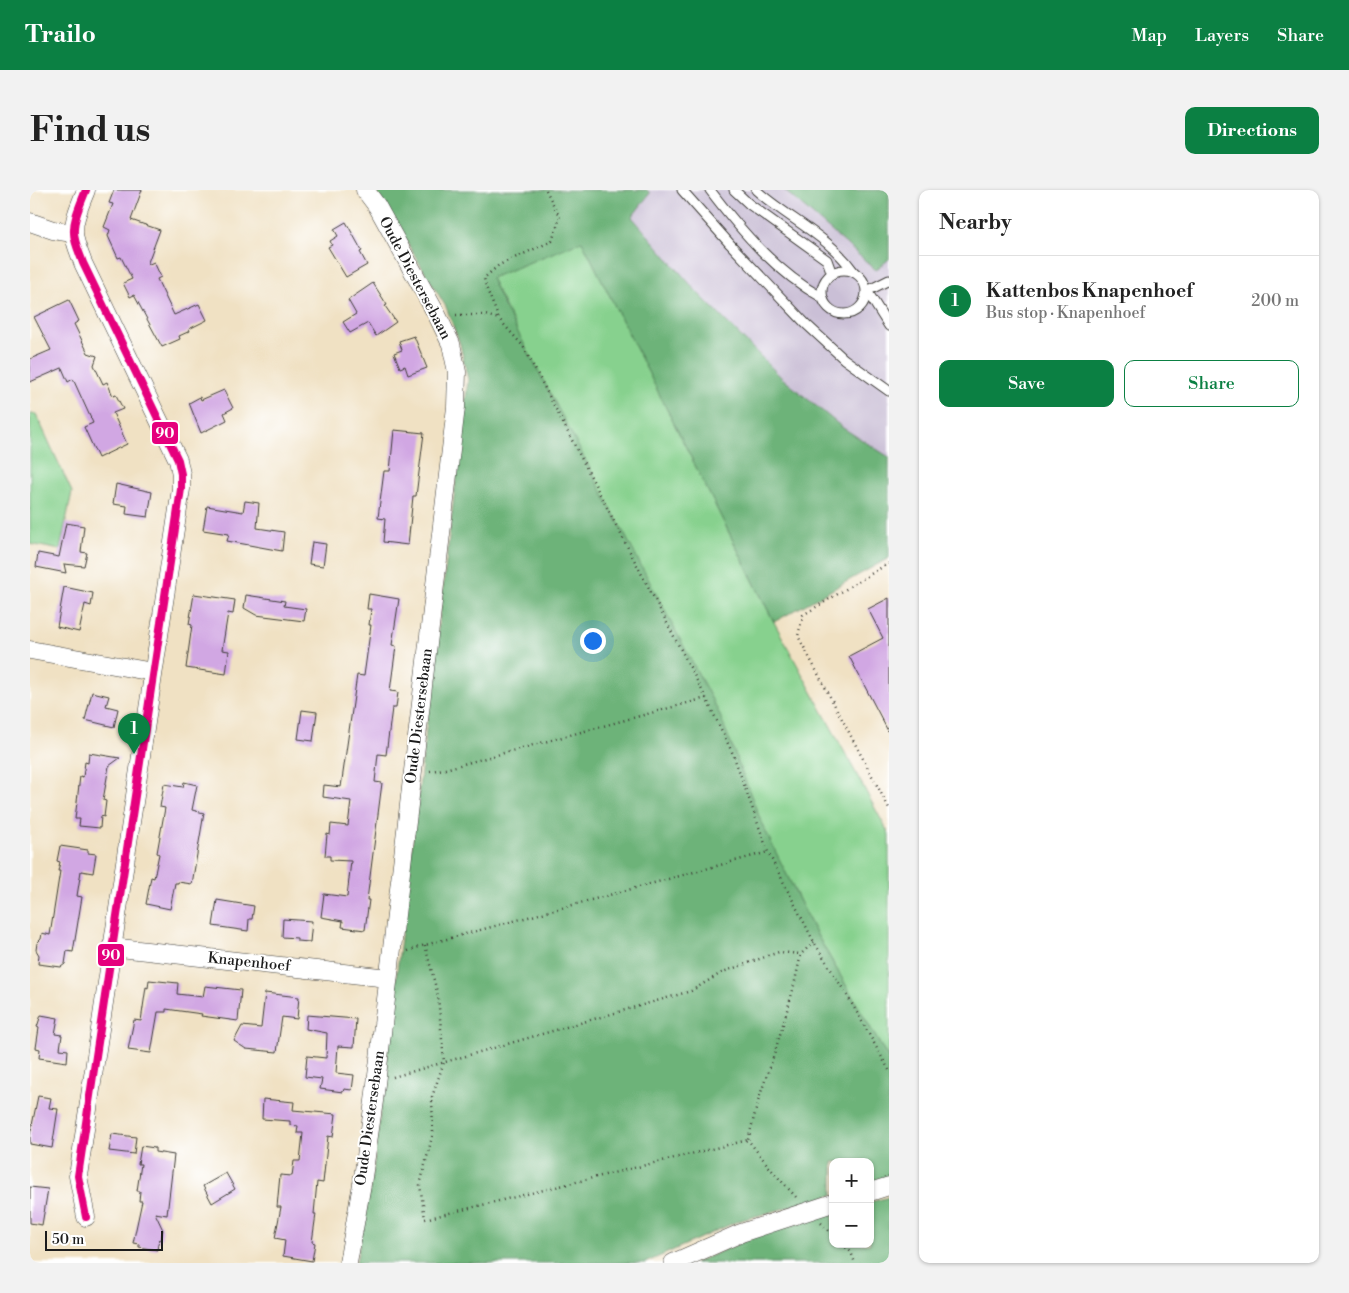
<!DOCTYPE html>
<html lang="en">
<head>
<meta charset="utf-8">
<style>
	:root { --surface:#fff; --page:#f2f2f2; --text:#222; --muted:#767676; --line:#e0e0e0; --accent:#0b8043 }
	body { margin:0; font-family:"Libre Bodoni",serif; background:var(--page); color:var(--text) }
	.controls { position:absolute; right:15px; bottom:15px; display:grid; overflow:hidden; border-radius:10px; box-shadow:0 1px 4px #0004 }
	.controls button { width:45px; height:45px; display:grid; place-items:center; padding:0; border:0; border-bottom:1px solid var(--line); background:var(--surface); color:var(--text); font:25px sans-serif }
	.scale { position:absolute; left:15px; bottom:12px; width:118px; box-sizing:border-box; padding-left:5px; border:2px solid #1c1c1c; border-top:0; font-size:14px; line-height:18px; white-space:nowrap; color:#1c1c1c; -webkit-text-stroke:4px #fff; paint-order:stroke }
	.you { position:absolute; left:562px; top:450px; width:18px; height:18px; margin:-12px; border:4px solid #fff; border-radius:50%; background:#1a73e8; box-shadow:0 0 0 8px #1a73e833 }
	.badge { display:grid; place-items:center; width:32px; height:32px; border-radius:50%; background:var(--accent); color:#fff; font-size:16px; font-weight:700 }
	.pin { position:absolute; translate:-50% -41px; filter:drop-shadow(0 1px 2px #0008) }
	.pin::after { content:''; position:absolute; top:26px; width:18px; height:15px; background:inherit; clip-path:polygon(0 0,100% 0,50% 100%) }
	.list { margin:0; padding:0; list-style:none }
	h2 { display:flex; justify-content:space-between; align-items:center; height:65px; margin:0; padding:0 20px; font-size:21px }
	h2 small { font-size:16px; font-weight:400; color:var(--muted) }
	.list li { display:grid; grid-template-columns:32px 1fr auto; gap:15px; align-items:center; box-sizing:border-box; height:90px; padding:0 20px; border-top:1px solid var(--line) }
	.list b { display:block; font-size:19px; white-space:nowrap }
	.list p { margin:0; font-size:16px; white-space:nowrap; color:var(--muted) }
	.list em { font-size:16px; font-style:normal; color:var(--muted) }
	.actions { display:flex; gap:10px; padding:15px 20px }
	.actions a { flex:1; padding:11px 0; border:1px solid var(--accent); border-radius:10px; text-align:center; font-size:18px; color:var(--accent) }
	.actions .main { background:var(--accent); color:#fff }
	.map { position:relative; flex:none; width:859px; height:1073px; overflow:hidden; border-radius:10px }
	header { display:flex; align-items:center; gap:30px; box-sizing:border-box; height:70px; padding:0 25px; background:var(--accent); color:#fff }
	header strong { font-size:24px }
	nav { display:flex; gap:28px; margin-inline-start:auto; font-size:18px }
	.intro { display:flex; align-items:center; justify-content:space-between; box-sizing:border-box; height:120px; padding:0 30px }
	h1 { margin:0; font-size:35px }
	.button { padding:12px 22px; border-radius:10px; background:var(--accent); color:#fff; font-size:18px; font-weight:700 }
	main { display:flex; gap:30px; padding:0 30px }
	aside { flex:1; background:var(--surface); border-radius:10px; box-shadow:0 1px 4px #0004 }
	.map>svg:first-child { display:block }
</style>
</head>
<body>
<header>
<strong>Trailo</strong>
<nav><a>Map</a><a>Layers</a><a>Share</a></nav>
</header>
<div class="intro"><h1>Find us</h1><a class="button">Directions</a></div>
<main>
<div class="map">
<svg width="859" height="1073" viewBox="0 0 859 1073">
	<rect width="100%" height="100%" fill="#fff"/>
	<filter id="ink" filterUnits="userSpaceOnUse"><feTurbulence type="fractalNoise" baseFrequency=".02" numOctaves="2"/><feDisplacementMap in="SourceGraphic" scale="10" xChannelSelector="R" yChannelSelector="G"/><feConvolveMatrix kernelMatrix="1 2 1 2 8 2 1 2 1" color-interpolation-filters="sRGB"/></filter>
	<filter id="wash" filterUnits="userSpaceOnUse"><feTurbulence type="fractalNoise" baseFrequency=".0096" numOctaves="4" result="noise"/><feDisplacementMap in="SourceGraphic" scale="20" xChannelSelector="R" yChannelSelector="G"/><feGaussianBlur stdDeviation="1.12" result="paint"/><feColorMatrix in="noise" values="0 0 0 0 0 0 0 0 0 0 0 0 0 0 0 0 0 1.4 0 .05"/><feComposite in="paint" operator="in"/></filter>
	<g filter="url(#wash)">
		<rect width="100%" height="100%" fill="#f0e1c3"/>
		<polygon fill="#cabfd6" points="525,0 859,0 859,369 747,422"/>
		<g fill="#87d18e" stroke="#527655">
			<polygon points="552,50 744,432 859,644 859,870 783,738 461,88"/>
			<polygon points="0,224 6,224 42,302 30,360 0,354"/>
		</g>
		<g fill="#6db379" stroke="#44684a">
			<polygon points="345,0 617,0 620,3 602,27 667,102 752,188 813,238 859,267 859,368 744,432 552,51 461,88 474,116 689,523 732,634 783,738 859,870 859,989 840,994 840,972 803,972 803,1005 708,1031 615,1073 326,1073 343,981 438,190 430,154 416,117"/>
			<polygon points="754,0 859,0 859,69 846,80"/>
			<polygon points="859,1007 859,1073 664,1073 726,1046 803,1023 803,1054 840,1054 840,1012"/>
		</g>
		<g id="blocks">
			<g fill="#d1a7e3">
				<polygon points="84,0 112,0 101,30 130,40 117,75 124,72 131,87 127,89 144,125 169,114 177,130 159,139 160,141 149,146 150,149 132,157 104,105 100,107 93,93 102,89 91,67 88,68 78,46 80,40 74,37 83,14 79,13"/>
				<polygon points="316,32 332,61 330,62 337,75 316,87 298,57 302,55 300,51 308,46 304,39"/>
				<polygon points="343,93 357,115 355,116 366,132 346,146 338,133 320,143 313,132 326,124 318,110"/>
				<polygon points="39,110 49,131 44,134 58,163 67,166 64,175 73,194 77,192 83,206 86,205 93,219 83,223 97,254 68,268 54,237 63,233 43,189 38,192 32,178 0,192 0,169 21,160 4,127"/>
				<polygon points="384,146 397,178 378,185 375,176 370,178 364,163 372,160 369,151"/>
				<polygon points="194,200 203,218 194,223 197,230 171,243 159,213 170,207 171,210"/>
				<polygon points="364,240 394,243 386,306 383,306 378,355 353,352 355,329 348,328 354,281 360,281"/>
				<polygon points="86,294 122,302 118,327 96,324 97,316 83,314"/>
				<polygon points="215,311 229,313 227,338 254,342 252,361 197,351 199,344 173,340 177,316 213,322"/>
				<polygon points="36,333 54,336 51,362 57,363 54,376 34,374 36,383 6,377 8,363 29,367"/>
				<polygon points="282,352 296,354 293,376 279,374"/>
				<polygon points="34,397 63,403 61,416 55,414 49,442 27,437"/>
				<polygon points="164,404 205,410 203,424 198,423 192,460 199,461 196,484 156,478 162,435 159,434"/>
				<polygon points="339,404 369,409 362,455 366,456 360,501 368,502 366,518 362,518 356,565 348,564 345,592 352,593 337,710 339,710 335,740 312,737 313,731 291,727 294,704 317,707 321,671 300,670 300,666 295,666 297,644 300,645 301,634 318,636 321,611 293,607 294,595 311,597 327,485 334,486 341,435 339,435 341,419 337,419"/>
				<polygon points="216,405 255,411 254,416 276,419 274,431 226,425 214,418"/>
				<polygon points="859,408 859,543 819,466 853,448 838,419"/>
				<polygon points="62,502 79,506 76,516 88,519 84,537 55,530"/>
				<polygon points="272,520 287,522 283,551 268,549"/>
				<polygon points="59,563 90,568 79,576 73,610 76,611 74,627 71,626 70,638 49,636 50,629 45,629 50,586 53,587 55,572 58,573"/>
				<polygon points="154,592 167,595 162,620 174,623 162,694 148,692 148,693 145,693 140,719 116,714 121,687 124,688 129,664 127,663 135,618 130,617 134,594 153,597"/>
				<polygon points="30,656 58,660 58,663 66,664 63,683 51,681 47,706 52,707 43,762 37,761 35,774 31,777 8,774 9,765 6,760 7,753 11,749 12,743 20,745 30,681 28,681 30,672 27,671"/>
				<polygon points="187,710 224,716 222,729 219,729 218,741 183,736"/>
				<polygon points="253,729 282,731 280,752 267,751 267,748 252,747"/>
				<polygon points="119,790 148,793 147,804 173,807 175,796 211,800 208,831 171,826 172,824 136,819 136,822 128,822 121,863 98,860 104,830 111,831 116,797 118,798"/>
				<polygon points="235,803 269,807 267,829 252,827 247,862 216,859 204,851 212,836 231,838"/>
				<polygon points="11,825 28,828 25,844 32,845 30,859 38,860 37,872 9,868 10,859 6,858 9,838 7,837"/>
				<polygon points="277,825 326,829 324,857 308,856 306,883 324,885 322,900 314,899 313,902 290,899 292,889 275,887 277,866 296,868 297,843 276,839"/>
				<polygon points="8,906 21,908 19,918 28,919 22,958 0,954 0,945"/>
				<polygon points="233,909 264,912 263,920 306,924 303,947 298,946 293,993 287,992 284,1024 286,1024 282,1052 285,1053 282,1071 253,1066 255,1050 245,1048 251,1017 247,1017 250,985 262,986 264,971 270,971 273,943 267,943 268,936 260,935 260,931 232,929"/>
				<polygon points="82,944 106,947 104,964 79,961"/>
				<polygon points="111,956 125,958 125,962 144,965 137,1025 125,1023 133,1040 131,1050 129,1049 127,1060 109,1057 109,1054 103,1053 112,1011 109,1011 110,1001 107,1001 111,974 108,974"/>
				<polygon points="196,983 205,999 182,1013 173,996"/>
				<polygon points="0,997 18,999 12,1035 0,1033"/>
			</g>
		</g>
	</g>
	<g filter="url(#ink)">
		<use href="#blocks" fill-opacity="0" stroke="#3c3a35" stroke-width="1"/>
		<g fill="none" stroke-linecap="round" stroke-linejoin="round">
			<defs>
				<g id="service">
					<polyline points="652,0 700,54 776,134 814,169 859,201"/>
					<path d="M680,0C711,41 747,83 793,108"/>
					<polyline points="704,0 719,14 797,70 802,84"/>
					<path d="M726,0C757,28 799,46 824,82"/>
					<circle cx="814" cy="102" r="22"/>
					<polyline points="859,90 837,101 859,136"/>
				</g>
				<g id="minor">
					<path d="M56,0C51,13 43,29 44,43C44,52 50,64 53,73L148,270L151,284V299L48,986L56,1027"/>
					<polyline points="0,32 23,40 43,43"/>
					<polyline points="0,460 123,482"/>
					<polyline points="81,757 358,788"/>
					<polyline points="840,1002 859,996"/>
					<polyline points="318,1073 332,994 344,911 426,217 427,182 421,154 407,125 347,16 335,0"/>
					<polyline points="643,1073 711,1043 803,1013"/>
				</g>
			</defs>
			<use href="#service" stroke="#3c3a35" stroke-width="11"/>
			<use href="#minor" stroke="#3c3a35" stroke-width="19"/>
			<g stroke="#3c3a35" stroke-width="2.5" stroke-dasharray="1 4" stroke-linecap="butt">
				<polyline points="516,0 530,28 522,51 469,75 454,88 456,97 469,129 493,156 676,508 703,564 738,662 784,752 821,812 859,880"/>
				<polyline points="426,125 455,125 469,129"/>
				<polyline points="859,373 773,425 768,446 859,618"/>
				<polyline points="400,581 415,579 676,508"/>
				<polyline points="395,755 408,806 414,872 402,907 403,943 390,995 395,1029 718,950"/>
				<polyline points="378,761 395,755 738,662"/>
				<polyline points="363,887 661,801 693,782 749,762 771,764"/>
				<polyline points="766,1007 744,983 718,950 729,908 744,865 763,800 771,764 784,752"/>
				<polyline points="791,1033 803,1045"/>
				<polyline points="812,1054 821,1062 825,1073"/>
			</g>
			<use href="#service" stroke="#fff" stroke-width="9"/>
			<use href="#minor" stroke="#fff" stroke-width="18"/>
			<defs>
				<path id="bus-1" d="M56,0C51,13 43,29 44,43C44,52 50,64 53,73L148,270L151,284V299L48,986L56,1027"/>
			</defs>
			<use href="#bus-1" stroke="#fff" stroke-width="11"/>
			<use href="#bus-1" stroke="#e5007d" stroke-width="8"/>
		</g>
	</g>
	<g text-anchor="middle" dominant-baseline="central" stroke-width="4" stroke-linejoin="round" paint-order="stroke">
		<g font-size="15" fill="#1c1c1c" stroke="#fff">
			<text transform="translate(385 88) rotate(62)">Oude Diestersebaan</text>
			<text transform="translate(389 526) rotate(-83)">Oude Diestersebaan</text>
			<text transform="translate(219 772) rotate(6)">Knapenhoef</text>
			<text transform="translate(340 928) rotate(-82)">Oude Diestersebaan</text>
		</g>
	</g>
	<g stroke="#fff" stroke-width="2">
		<rect x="121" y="231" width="28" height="24" rx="5" fill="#e5007d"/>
		<rect x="67" y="753" width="28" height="24" rx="5" fill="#e5007d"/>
	</g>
	<g font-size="14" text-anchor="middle" font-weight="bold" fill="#fff">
		<text x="135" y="248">90</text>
		<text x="81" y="770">90</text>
	</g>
</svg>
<div class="controls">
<button>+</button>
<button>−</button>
</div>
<div class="scale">50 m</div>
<div class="you"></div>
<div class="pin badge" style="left:104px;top:564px">1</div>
</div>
<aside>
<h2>Nearby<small></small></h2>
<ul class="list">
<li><span class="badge">1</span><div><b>Kattenbos Knapenhoef</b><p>Bus stop · Knapenhoef</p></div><em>200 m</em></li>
</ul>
<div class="actions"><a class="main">Save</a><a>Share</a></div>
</aside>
</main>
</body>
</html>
